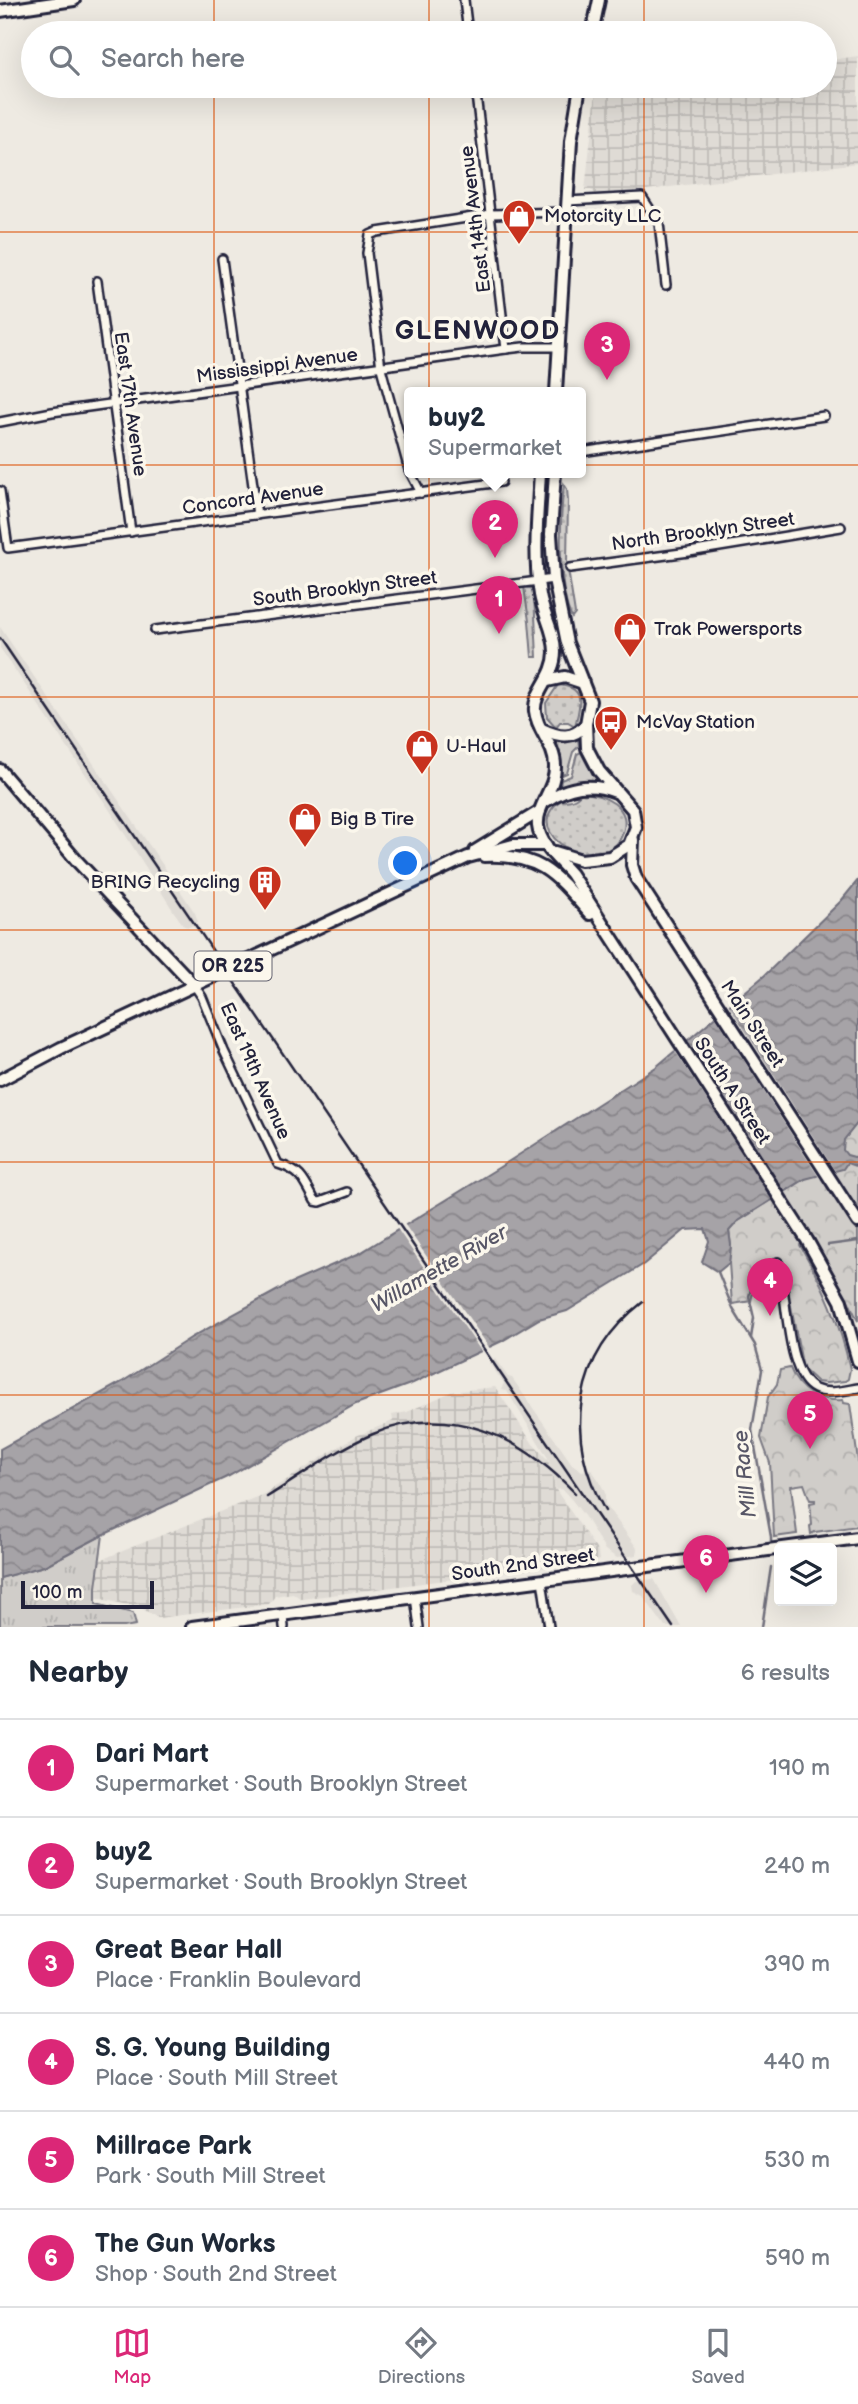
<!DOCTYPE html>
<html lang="en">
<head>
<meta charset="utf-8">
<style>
	:root { --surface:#fff; --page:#f6f6f7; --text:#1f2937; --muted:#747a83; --line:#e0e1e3; --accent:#db2777 }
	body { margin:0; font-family:"Balsamiq Sans",sans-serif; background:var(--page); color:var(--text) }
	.controls { position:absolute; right:21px; bottom:21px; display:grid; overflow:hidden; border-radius:7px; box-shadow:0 7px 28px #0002 }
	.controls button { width:63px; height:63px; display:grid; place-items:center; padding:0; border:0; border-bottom:2px solid var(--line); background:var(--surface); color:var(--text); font:35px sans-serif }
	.scale { position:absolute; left:21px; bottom:18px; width:133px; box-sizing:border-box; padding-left:7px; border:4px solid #22223b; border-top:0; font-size:19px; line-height:24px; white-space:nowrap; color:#22223b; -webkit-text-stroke:5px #fbf7ec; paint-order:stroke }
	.you { position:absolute; left:406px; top:864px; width:24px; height:24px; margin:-18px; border:5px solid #fff; border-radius:50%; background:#1a73e8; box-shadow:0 0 0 10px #1a73e833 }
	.badge { display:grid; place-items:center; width:46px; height:46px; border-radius:50%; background:var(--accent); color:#fff; font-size:23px; font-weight:700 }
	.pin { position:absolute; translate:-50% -58px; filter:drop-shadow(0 2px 4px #0008) }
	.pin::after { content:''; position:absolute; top:37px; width:24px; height:21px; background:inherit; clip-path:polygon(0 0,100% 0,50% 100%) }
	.popup { position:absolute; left:404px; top:387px; width:182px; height:91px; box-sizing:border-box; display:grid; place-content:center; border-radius:7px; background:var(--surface); filter:drop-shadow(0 2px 5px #0005); font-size:23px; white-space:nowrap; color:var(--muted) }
	.popup b { font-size:26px; color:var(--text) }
	.popup::after { content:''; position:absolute; left:50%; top:100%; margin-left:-14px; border:14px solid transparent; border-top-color:var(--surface) }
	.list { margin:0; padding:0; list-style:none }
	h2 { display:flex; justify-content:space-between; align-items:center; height:91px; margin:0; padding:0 28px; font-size:30px }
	h2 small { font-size:23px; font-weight:400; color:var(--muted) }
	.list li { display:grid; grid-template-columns:46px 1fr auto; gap:21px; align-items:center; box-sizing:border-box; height:98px; padding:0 28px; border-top:2px solid var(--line) }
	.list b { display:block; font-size:26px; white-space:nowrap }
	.list p { margin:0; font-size:23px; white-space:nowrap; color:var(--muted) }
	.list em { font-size:23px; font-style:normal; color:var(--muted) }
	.icon { flex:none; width:38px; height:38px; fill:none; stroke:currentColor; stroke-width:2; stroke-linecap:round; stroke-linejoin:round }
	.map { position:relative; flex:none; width:858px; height:1627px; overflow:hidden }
	.search { position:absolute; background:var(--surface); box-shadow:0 7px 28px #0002; left:21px; right:21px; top:21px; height:77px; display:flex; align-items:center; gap:18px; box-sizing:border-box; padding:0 24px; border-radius:38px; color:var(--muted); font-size:26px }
	.sheet { height:679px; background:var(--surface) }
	nav { display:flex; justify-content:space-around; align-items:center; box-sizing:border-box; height:98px; border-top:2px solid var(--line); background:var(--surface); font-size:19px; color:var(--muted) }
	nav a { display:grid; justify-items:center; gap:4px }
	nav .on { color:var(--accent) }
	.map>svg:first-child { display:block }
</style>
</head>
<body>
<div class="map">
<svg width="858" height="1627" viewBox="0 0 858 1627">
	<defs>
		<pattern id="industrial-grid" width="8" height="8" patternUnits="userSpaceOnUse" patternTransform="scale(1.75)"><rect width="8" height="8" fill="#dfdbd5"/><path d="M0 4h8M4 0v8" fill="none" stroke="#bfbcb8"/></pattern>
		<pattern id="grass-tufts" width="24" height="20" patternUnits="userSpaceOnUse" patternTransform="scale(1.75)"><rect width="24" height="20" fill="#d0cdc9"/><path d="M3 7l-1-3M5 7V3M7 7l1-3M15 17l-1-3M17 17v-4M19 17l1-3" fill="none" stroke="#b2b0ae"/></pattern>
		<pattern id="park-crowns" width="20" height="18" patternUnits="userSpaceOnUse" patternTransform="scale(1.75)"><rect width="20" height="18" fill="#d0cdc9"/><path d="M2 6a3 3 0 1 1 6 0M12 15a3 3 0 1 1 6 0" fill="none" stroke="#b2b0ae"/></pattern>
		<pattern id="garden-dots" width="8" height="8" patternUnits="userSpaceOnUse" patternTransform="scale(1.75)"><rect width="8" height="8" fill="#d0cdc9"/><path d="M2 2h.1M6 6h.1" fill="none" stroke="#b2b0ae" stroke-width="1.8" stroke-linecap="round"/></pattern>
		<pattern id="water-waves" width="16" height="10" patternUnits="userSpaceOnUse" patternTransform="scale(1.75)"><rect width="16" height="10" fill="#a6a3a7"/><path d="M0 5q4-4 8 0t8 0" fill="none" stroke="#878489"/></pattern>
	</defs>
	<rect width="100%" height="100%" fill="#eeeae2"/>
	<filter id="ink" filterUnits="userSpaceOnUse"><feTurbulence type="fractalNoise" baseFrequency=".0143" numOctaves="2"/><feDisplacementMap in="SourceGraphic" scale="14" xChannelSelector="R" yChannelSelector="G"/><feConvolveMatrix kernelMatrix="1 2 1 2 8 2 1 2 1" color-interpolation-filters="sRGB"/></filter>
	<g filter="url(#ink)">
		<g fill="#dfdbd5">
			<polygon points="0,627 169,874 195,913 198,922 189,927 184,926 174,912 109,809 0,648"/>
			<polygon points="495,1359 508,1377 512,1378 572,1464 582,1471 591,1469 600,1482 605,1493 605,1504 637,1548 636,1555 617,1558 605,1550 585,1517 572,1500 562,1489 556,1490 548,1458 507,1391 501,1390 504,1383 489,1363"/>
			<polygon points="654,1579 681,1627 665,1627 643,1596 633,1591 632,1585 636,1581"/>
		</g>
		<g fill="url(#industrial-grid)">
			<polygon points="858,56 858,163 599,196 591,190 585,190 596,92 641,86 825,86 825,61"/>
			<polygon points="495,1387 533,1444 548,1460 556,1490 598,1552 599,1560 301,1599 293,1593 275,1596 269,1604 158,1618 141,1608 83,1595 83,1567 264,1494 356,1436 393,1421 392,1415 407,1412 451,1392"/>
		</g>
		<g fill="url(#grass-tufts)" stroke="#797882" stroke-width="2">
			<polygon points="578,739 579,746 573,752 567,773 562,775 561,758 556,741"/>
			<polygon points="581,752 588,766 599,780 588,780 560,785 561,780 571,776 577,754"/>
			<polygon points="103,1535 96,1587 96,1604 133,1613 136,1625 124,1627 0,1627 0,1578 44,1566"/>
		</g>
		<g fill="url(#park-crowns)" stroke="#797882" stroke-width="2">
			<path d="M858,1122V1321L848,1300L812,1238L800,1245C824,1287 840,1322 850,1369L848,1379L845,1381L826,1383L817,1382L803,1369L783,1264L764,1268L758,1271L751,1301L732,1304L729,1263L731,1245L729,1231L737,1222L805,1179L829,1157Z"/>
			<path d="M790,1368C799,1392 819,1402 843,1400L844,1403L850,1404L858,1460V1526L815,1532L811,1534L810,1526L812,1525L810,1503L815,1502V1500H810L804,1484L791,1486L797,1534L774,1537L770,1463L761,1438L768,1397L777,1384L780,1370Z"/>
		</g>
		<g fill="url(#garden-dots)" stroke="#797882" stroke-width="2">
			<polygon points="545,472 549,472 546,531 547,566 541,567"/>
			<path d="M564,484L567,489L568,501L567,563L575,614L572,618C557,591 560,516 564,484Z"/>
			<polygon points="524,587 531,588 534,594 537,657 532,657 529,621"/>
			<path d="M558,685C587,687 580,706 575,726L568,722H560L556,727L547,717L546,703Z"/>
			<path d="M581,793C603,794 634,806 622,835C604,881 514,835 561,800C568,802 576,800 581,793Z"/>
		</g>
		<polygon fill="url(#water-waves)" stroke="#716f7c" stroke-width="2" points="858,880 858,1122 844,1140 843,1150 847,1155 858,1158 858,1167 847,1163 843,1169 805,1179 737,1222 729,1231 731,1245 729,1263 718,1272 702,1262 709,1241 705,1229 685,1230 644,1264 567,1311 539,1319 502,1341 413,1383 356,1404 229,1476 103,1535 44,1566 0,1578 0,1449 122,1382 192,1337 289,1284 360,1253 503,1165 656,1067 765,975 841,901"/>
		<g fill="#eeeae2">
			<polygon points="727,1002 837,1174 820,1179 714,1014"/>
			<polygon points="685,1038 786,1196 774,1203 673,1048"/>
			<polygon points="403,1222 491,1350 483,1354 396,1227"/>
		</g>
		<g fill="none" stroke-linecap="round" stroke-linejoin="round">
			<g stroke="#716f7c" stroke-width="2.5">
				<polyline points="828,1245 858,1241"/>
				<polyline points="718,1272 733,1309 755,1345 762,1370 752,1430 771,1537 771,1547"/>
				<polyline points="751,1338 754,1318 749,1296 752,1286 754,1282 774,1272"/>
				<polyline points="762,1627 771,1567"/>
			</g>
			<defs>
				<g id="street">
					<polyline points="464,0 468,33"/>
					<polyline points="387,86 391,86"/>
					<polyline points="475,86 506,349"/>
					<polyline points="567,201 642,197 659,223 666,285"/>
					<polyline points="222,259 257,515"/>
					<polyline points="97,281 131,532"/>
					<polyline points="0,422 52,412 506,349 523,347 559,347"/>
					<polyline points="581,452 824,416"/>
					<polyline points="409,470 381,368 367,253 370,235 377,232 492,214 566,212"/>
					<polyline points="410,472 421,493"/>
					<polyline points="0,491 8,548 501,482"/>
					<polyline points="570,568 689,552 841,527"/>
					<polyline points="155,630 554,579"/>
					<path d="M194,985L202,997L224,1051L278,1164C301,1171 304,1180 315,1201L320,1202L347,1192"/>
					<path d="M778,1262C788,1294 785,1375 815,1389C828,1395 845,1390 858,1388"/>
					<polyline points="542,1580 549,1627"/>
					<polyline points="415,1597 419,1627"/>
					<polyline points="283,1615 284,1627"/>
				</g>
				<g id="secondary">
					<polyline points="0,11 74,0"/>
					<polyline points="0,770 77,861 194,985"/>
					<polyline points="192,1627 858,1538"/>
				</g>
				<g id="primary">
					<polyline points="592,33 599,0"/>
					<polyline points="556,392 571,141 580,86"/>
					<path d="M540,472C538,513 533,555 540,595C543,614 555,632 555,652C555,677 533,692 535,711C537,731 555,745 555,766C556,788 536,805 538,826C540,845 560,861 571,874L807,1240L841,1301L858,1361"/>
					<polyline points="555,472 551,534 554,579 567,643 590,701 586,724 587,748 599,771 633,810 636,827 629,845 610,857 581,860 555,852"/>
					<polyline points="547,681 565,677 583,683"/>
					<path d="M542,729C559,737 573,740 586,724"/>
					<path d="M546,801C568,786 590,782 616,792"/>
					<polyline points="633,840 632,865 636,878 858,1222"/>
					<polyline points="475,851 540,811"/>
					<path d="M484,856C540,853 556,875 590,914"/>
					<polyline points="0,1080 61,1048 468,857 513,845 546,845"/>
				</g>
			</defs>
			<use href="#street" stroke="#22223b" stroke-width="12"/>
			<use href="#secondary" stroke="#22223b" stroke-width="16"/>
			<use href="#primary" stroke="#22223b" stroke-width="16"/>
			<use href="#street" stroke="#fbf7ec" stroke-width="7"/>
			<use href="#secondary" stroke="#fbf7ec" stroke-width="10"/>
			<use href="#primary" stroke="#fbf7ec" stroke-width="10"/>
			<g stroke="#22223b" stroke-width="2.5">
				<polyline points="0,638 673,1627"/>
				<path d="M267,1497C300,1477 337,1449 373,1434C450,1402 521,1436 575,1493"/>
				<path d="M605,1511C563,1436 573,1356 643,1302"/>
			</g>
		</g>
	</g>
	<path fill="none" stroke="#de560e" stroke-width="2" stroke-opacity="0.55" d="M214,0V33M429,0V33M644,0V33M214,86V1627M429,86V1627M644,86V1627M0,232H858M0,465H858M0,697H858M0,930H858M0,1162H858M0,1395H858"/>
	<defs>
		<symbol id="shop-pin" viewBox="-11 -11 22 30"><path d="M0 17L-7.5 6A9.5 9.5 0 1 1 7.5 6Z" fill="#c8321e" stroke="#fbf7ec"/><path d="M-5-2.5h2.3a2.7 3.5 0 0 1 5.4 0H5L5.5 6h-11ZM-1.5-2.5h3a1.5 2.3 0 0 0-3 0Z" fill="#fff"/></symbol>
		<symbol id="bus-pin" viewBox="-11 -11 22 30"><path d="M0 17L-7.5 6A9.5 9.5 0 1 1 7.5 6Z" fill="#c8321e" stroke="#fbf7ec"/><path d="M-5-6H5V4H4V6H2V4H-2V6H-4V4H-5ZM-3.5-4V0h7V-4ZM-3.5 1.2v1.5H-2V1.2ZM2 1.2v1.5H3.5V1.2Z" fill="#fff"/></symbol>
		<symbol id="building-pin" viewBox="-11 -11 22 30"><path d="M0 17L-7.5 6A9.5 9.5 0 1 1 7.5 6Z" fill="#c8321e" stroke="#fbf7ec"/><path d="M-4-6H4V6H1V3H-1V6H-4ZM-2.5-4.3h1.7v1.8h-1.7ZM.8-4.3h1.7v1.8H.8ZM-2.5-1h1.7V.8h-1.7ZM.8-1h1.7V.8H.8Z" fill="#fff"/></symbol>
	</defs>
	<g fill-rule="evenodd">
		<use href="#shop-pin" x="500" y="197" width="38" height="52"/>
		<use href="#shop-pin" x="611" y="610" width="38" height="52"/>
		<use href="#bus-pin" x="592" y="703" width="38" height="52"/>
		<use href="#shop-pin" x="403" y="727" width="38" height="52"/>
		<use href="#shop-pin" x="286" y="800" width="38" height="52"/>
		<use href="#building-pin" x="246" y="863" width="38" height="52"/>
	</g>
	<g text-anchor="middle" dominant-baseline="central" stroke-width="7" stroke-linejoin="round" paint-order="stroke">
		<rect fill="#fbf7ec" stroke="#636270" stroke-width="2" x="194.5" y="951.5" width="77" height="29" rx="5"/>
		<g font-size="18" font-weight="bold" fill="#22223b">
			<text x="233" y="966">OR 225</text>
		</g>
		<g font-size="19" fill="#22223b" stroke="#fbf7ec" text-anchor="start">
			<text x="544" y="216">Motorcity LLC</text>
			<text x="654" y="629">Trak Powersports</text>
			<text x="636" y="722">McVay Station</text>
			<text x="446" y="746">U-Haul</text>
			<text x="330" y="819">Big B Tire</text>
			<text x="240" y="882" text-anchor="end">BRING Recycling</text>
		</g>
		<g font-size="19" fill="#22223b" stroke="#fbf7ec">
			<text transform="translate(476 219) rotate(-97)">East 14th Avenue</text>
			<text transform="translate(277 366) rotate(-8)">Mississippi Avenue</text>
			<text transform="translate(130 404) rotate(82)">East 17th Avenue</text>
			<text transform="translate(253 499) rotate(-8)">Concord Avenue</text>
			<text transform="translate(703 532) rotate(-8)">North Brooklyn Street</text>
			<text transform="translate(345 589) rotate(-7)">South Brooklyn Street</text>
			<text transform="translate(752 1024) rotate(57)">Main Street</text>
			<text transform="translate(255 1071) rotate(66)">East 19th Avenue</text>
			<text transform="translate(732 1091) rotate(57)">South A Street</text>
			<text transform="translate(523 1565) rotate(-8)">South 2nd Street</text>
		</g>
		<g font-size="21" font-style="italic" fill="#575666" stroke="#fbf7ec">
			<text transform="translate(439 1269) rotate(-30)">Willamette River</text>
			<text transform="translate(745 1474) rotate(-96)">Mill Race</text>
		</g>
		<g font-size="26" font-weight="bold" letter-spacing="2" fill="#22223b" stroke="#fbf7ec">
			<text x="478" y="331">GLENWOOD</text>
		</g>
	</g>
</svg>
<div class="controls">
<button><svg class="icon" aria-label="layers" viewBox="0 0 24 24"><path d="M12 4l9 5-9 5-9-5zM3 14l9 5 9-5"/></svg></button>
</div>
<div class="scale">100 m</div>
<div class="you"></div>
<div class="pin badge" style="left:499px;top:634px">1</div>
<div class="pin badge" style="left:495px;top:558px">2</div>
<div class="popup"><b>buy2</b>Supermarket</div>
<div class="pin badge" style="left:607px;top:380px">3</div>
<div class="pin badge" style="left:770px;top:1316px">4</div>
<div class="pin badge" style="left:810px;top:1449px">5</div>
<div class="pin badge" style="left:706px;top:1593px">6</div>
<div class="search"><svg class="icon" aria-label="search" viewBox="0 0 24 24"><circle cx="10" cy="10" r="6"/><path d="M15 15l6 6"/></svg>Search here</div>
</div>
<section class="sheet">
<h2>Nearby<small>6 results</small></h2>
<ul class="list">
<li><span class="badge">1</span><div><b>Dari Mart</b><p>Supermarket · South Brooklyn Street</p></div><em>190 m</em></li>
<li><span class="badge">2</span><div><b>buy2</b><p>Supermarket · South Brooklyn Street</p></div><em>240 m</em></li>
<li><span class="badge">3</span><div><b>Great Bear Hall</b><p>Place · Franklin Boulevard</p></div><em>390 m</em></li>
<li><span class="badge">4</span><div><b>S. G. Young Building</b><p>Place · South Mill Street</p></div><em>440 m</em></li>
<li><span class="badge">5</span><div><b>Millrace Park</b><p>Park · South Mill Street</p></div><em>530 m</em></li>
<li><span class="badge">6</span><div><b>The Gun Works</b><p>Shop · South 2nd Street</p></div><em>590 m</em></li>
</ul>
</section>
<nav>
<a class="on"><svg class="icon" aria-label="map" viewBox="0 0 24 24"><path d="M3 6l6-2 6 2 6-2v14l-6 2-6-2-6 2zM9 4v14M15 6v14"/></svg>Map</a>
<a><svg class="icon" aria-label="directions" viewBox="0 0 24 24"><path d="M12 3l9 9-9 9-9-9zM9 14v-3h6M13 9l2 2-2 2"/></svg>Directions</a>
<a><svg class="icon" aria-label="saved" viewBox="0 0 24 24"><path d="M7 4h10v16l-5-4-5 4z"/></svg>Saved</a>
</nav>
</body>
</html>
